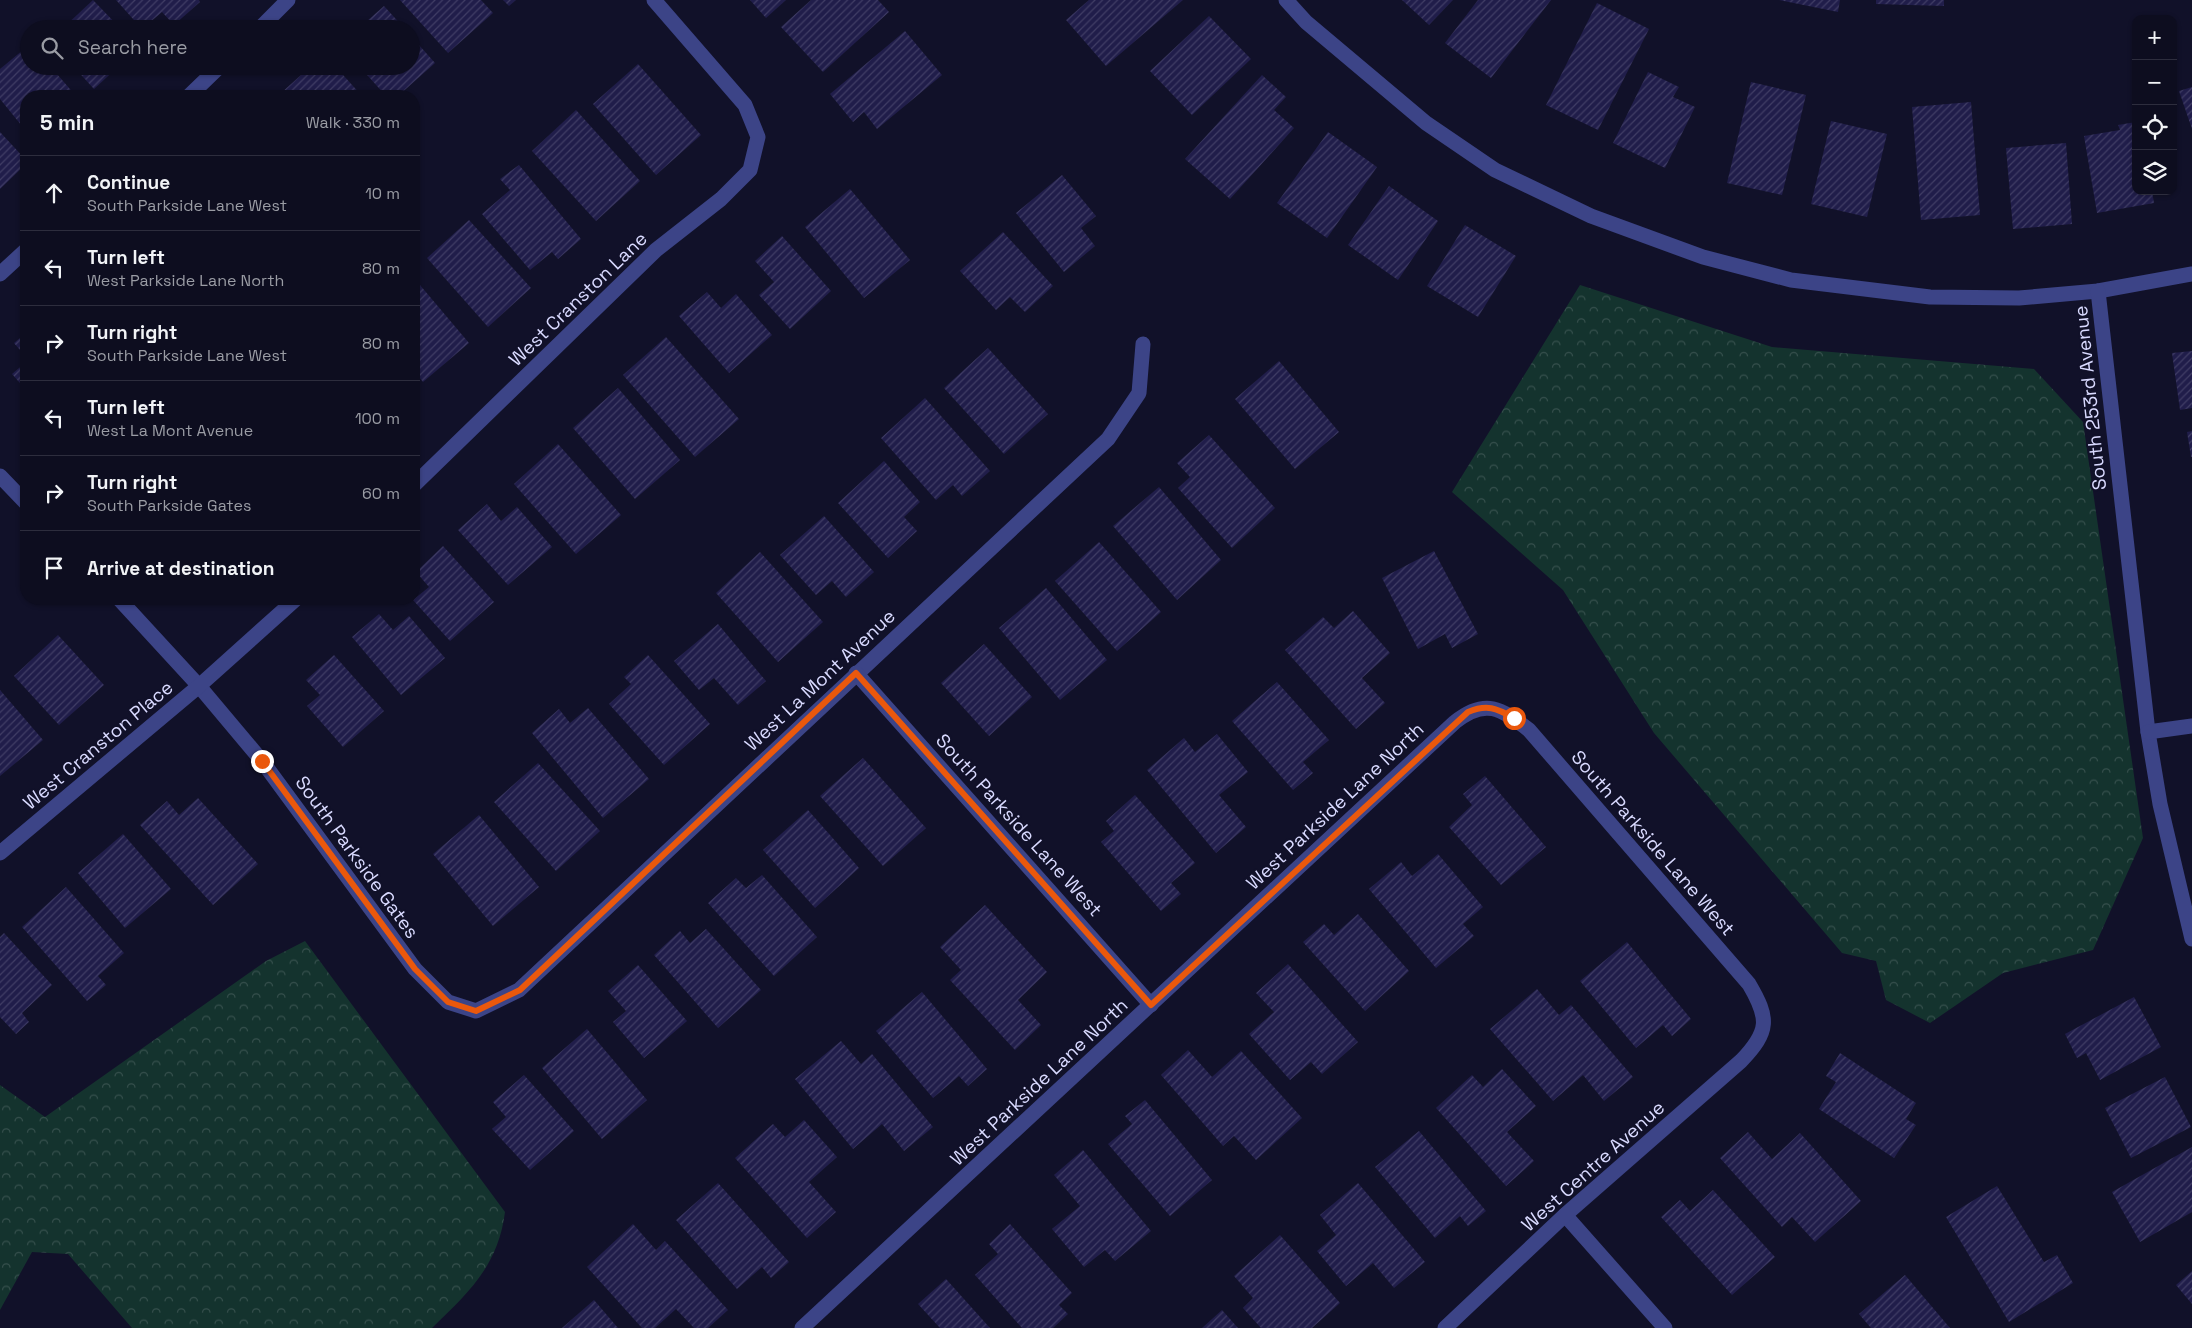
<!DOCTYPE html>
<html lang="en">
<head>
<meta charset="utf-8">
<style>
	:root { --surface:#0d0d1f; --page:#1b1b2c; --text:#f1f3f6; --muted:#9a9ca4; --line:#2d2d3d }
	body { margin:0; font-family:"Space Grotesk",sans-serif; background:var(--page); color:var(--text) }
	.controls { position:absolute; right:15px; top:15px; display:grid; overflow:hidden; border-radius:10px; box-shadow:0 1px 4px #0004 }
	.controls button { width:45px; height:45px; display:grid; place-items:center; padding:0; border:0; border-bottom:1px solid var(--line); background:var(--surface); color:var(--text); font:25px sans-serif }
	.stop { position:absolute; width:15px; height:15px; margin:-11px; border:4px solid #ea580c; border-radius:50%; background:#fff }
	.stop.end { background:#ea580c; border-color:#fff; box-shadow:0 1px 5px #0008 }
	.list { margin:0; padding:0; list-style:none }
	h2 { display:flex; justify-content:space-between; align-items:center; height:65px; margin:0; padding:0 20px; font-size:21px }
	h2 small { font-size:16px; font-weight:400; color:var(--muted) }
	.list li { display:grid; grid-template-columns:32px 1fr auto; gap:15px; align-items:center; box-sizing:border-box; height:75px; padding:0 20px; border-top:1px solid var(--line) }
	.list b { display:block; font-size:19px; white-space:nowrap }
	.list p { margin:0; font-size:16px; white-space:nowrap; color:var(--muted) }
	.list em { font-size:16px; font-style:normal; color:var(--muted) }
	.icon { flex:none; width:28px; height:28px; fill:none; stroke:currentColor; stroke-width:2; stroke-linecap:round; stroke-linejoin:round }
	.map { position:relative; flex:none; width:2192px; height:1328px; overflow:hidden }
	.search { position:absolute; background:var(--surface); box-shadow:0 1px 4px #0004; left:20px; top:20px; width:400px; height:55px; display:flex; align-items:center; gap:12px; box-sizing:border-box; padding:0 18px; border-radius:28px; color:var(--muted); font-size:19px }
	.panel { position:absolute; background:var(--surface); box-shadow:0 1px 4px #0004; left:20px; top:90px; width:400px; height:515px; border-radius:20px }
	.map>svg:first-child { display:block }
</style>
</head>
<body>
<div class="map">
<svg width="2192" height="1328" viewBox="0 0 2192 1328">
	<defs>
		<pattern id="park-crowns" width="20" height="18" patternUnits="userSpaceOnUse" patternTransform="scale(1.25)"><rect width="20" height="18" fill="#14332e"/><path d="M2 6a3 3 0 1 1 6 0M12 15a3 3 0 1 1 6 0" fill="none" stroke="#36504d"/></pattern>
		<pattern id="building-hatch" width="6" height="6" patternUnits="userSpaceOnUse" patternTransform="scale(1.25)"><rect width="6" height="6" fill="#201d4a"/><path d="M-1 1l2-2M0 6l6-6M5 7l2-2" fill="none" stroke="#403d65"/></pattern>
	</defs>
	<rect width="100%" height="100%" fill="#111129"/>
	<g fill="url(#park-crowns)">
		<polygon points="1580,285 1772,347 2034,369 2083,422 2143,838 2093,950 2003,973 1930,1023 1886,1000 1876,961 1842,953 1654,733 1563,590 1452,492"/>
		<path d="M305,941L505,1212C498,1266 469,1292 432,1328H132L68,1254L32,1252L0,1310V1085L45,1117L266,961Z"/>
	</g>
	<g fill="url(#building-hatch)">
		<polygon points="93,0 121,29 62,29"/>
		<polygon points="116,0 199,0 200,2 174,25 162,12 142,29"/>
		<polygon points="400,0 481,0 493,13 448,53"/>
		<polygon points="503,0 516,0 509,6"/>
		<polygon points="750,0 786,0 766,18"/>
		<polygon points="811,0 878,0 889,12 823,72 781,27"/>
		<polygon points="1089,0 1183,0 1106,66 1066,20"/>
		<polygon points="1402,0 1453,0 1429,25"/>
		<polygon points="1478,0 1551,0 1491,78 1445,43"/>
		<polygon points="1779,0 1840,0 1838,12"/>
		<polygon points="1876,0 1944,0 1944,6 1876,4"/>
		<polygon points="1597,3 1649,29 1598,130 1546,105"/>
		<polygon points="384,6 405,29 358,29"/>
		<polygon points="1209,16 1251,59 1192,115 1150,71"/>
		<polygon points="905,31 942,75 877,129 864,112 853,122 830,94"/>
		<polygon points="411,36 435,63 398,96 386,96 359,66 411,66"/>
		<polygon points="29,45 29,66 50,66 76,96 26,96 26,131 0,99 0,69"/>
		<polygon points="638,64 701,135 656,175 593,104"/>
		<polygon points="73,66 119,66 94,89"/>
		<polygon points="311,66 335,66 362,96 282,96 280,94"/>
		<polygon points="1648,72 1679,87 1673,97 1695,107 1665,168 1613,143"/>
		<polygon points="1262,75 1286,97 1274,110 1294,128 1230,199 1185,159"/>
		<polygon points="1751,82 1806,95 1782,195 1727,183"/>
		<polygon points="2192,87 2192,129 2179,91"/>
		<polygon points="1971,102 1980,215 1921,220 1912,107"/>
		<polygon points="576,110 640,181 596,221 532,151"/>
		<polygon points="1831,121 1887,134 1867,217 1811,204"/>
		<polygon points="2136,122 2136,191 2152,191 2154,203 2097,213 2084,136 2120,130 2118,125"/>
		<polygon points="0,132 26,160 26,164 0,189"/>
		<polygon points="1328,132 1377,167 1327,238 1277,203"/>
		<polygon points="2066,143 2072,224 2013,229 2006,148"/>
		<polygon points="519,165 581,239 558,259 552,252 530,270 482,214 510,190 500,179"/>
		<polygon points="1062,175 1096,216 1081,228 1095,246 1064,272 1016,213"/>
		<polygon points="1389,186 1438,221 1398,280 1348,245"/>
		<polygon points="850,189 910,260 864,298 805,227"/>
		<polygon points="469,220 531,288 488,327 427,258"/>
		<polygon points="1465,225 1516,256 1478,317 1427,286"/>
		<polygon points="1003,232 1053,286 1025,312 1010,297 996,310 960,271"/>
		<polygon points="782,236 831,291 790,329 759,295 774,282 755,261"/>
		<polygon points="414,278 469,343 423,382 414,371"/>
		<polygon points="707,292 721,308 736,294 772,335 729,373 679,316"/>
		<polygon points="26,333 26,357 14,343"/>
		<polygon points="666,337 739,419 695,457 623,375"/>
		<polygon points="988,348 1048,414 1004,454 944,388"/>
		<polygon points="2192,351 2192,408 2180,410 2172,353"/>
		<polygon points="1279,361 1339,432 1295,469 1235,399"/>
		<polygon points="26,362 26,390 12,374"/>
		<polygon points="618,388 680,460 635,499 573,428"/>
		<polygon points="925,398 990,471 962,496 953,485 936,500 881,438"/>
		<polygon points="2192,431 2192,457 2191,457 2187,432"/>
		<polygon points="1209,435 1275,508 1232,548 1178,488 1190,477 1177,463"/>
		<polygon points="558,444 621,515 576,554 514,484"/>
		<polygon points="884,461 920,502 904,517 917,531 888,558 838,503"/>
		<polygon points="1159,487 1221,560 1177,600 1113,526"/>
		<polygon points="487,504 501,521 517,507 552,547 508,585 458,530"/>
		<polygon points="824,516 874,572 846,597 832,581 816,595 780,555"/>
		<polygon points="1099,542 1161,612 1117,651 1055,581"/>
		<polygon points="443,546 494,602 450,641 413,600 429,587 416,572"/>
		<polygon points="1434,551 1478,634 1452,648 1445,634 1418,649 1382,578"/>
		<polygon points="760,552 823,622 778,662 716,593"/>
		<polygon points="1046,588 1107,660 1060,700 999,628"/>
		<polygon points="1353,611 1390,653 1362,678 1385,703 1356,729 1285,650 1323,617 1334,628"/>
		<polygon points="379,614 393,630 409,616 445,658 401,695 352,637"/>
		<polygon points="718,624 766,681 738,705 714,678 699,690 674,661"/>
		<polygon points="58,635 104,685 59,725 14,676"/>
		<polygon points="984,644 1032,697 989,736 941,683"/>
		<polygon points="334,655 384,711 343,747 307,706 320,695 306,680"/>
		<polygon points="648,655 710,724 664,765 609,704 631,684 624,677"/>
		<polygon points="1277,682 1329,740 1303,762 1313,773 1293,790 1232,721"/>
		<polygon points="0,690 43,740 0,776"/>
		<polygon points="588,708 649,779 603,818 532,733 559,709 570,723"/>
		<polygon points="1217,734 1248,772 1219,795 1246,827 1216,853 1147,770 1184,738 1195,752"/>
		<polygon points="863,758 926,828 883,866 820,796"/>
		<polygon points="538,763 600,831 556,871 494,802"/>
		<polygon points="1485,776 1546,847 1501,885 1449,827 1472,805 1463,794"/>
		<polygon points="1135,795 1195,863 1171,883 1181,894 1161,911 1101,842 1114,831 1106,821"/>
		<polygon points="198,798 258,864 213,905 140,825 167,801 179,815"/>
		<polygon points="808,810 859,868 815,908 763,850"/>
		<polygon points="479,815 539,887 493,926 433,854"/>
		<polygon points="123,834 171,889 125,928 78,873"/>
		<polygon points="1438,854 1483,907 1463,924 1474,936 1436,968 1369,889 1401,862 1412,876"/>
		<polygon points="762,875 817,937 774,976 708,903 736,878 746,888"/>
		<polygon points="66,887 124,953 98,976 106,985 87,1001 22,927"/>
		<polygon points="985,905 1047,972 1018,1000 1041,1025 1015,1050 950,980 961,970 940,947"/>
		<polygon points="1358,914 1409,971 1365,1011 1303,942 1324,924 1334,935"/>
		<polygon points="706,929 761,990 718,1028 654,955 680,931 690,943"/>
		<polygon points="4,933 52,985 22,1013 29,1022 16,1034 0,1017 0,937"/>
		<polygon points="1627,942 1691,1019 1672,1036 1663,1025 1636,1048 1580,981"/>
		<polygon points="1288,964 1358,1042 1322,1074 1311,1062 1290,1080 1249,1034 1274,1012 1256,993"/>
		<polygon points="638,965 687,1021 644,1058 613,1022 626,1011 608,991"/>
		<polygon points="1537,989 1559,1015 1571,1005 1633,1077 1604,1101 1583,1075 1553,1101 1490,1029"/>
		<polygon points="922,992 987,1069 968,1086 959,1076 933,1098 876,1031"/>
		<polygon points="2134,997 2161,1047 2100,1080 2086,1053 2077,1058 2065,1034"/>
		<polygon points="587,1029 647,1100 602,1139 542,1068"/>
		<polygon points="841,1041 861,1064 872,1054 933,1127 904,1151 882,1124 853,1149 795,1079"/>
		<polygon points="1188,1050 1212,1077 1241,1051 1302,1118 1256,1160 1234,1136 1223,1146 1161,1075"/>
		<polygon points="1840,1053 1916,1103 1906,1119 1916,1125 1894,1158 1819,1109 1836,1082 1826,1076"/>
		<polygon points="1502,1069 1536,1106 1507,1132 1534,1161 1506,1186 1436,1108 1472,1075 1483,1087"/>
		<polygon points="524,1075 574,1131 530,1170 492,1129 506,1117 493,1102"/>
		<polygon points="2165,1077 2191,1127 2131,1158 2105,1108"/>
		<polygon points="1145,1100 1212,1180 1170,1216 1108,1144 1132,1124 1125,1116"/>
		<polygon points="804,1120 837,1157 809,1182 836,1212 807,1238 735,1158 773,1124 785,1137"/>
		<polygon points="1419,1131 1486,1211 1468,1226 1460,1216 1435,1238 1375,1167"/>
		<polygon points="1748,1132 1772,1159 1800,1133 1861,1201 1815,1242 1792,1217 1782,1227 1720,1158"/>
		<polygon points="2192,1147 2192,1212 2140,1242 2112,1192"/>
		<polygon points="1083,1150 1151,1231 1115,1261 1105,1250 1084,1267 1052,1229 1080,1206 1054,1175"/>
		<polygon points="718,1183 789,1262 771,1278 762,1267 737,1289 676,1220"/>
		<polygon points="1358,1183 1425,1262 1394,1288 1373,1263 1346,1286 1317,1251 1336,1235 1320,1215"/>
		<polygon points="1997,1186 2044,1262 2057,1255 2073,1283 2009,1322 1946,1217"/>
		<polygon points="1713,1190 1775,1257 1732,1295 1661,1217 1680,1200 1690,1211"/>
		<polygon points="633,1224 656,1250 665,1241 728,1310 708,1328 694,1328 676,1309 655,1328 642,1328 587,1267"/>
		<polygon points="1010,1224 1072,1293 1059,1305 1068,1314 1053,1328 1022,1328 975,1275 998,1254 989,1244"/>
		<polygon points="1280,1235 1340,1303 1312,1328 1261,1328 1243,1308 1253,1298 1234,1276"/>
		<polygon points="2192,1271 2192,1304 2176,1285"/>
		<polygon points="1905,1275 1950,1328 1871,1328 1859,1314"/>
		<polygon points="946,1279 990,1328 940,1328 918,1304"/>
		<polygon points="594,1300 618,1328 562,1328"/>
		<polygon points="1222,1310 1238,1328 1202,1328"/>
	</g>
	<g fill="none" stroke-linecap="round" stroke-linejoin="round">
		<g stroke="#3c4487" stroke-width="15">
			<polyline points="1286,0 1306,22 1426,123 1495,170 1591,216 1703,257 1791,280 1930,297 2019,298 2098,291 2192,274"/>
			<polyline points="259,29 288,0"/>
			<polyline points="189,96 220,66"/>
			<polyline points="0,274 26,250"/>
			<polyline points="2098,291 2148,732 2160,804 2192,939"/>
			<polyline points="0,476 26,503"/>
			<polyline points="414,485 656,250 721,199 750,170 758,137 745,105 654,0"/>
			<polyline points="119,599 199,686 262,761 415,969 448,1002 476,1011 519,990 1108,439 1139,393 1143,344"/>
			<polyline points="856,673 1151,1005"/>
			<polyline points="2148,732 2192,726"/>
			<polyline points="0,853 199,686 296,599"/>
			<polyline points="1565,1215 1665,1328"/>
			<path d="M802,1328L1455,722C1485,698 1501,708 1529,730L1749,984C1769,1018 1770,1031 1741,1061L1565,1215L1445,1328"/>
		</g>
	</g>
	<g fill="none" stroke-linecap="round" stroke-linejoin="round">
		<path stroke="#ea580c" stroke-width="6" d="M262,761L415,969L448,1002L476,1011L520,990L856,673L1151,1005L1468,712C1487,704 1496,708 1514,718"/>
	</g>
	<g text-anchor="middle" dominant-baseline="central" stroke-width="4" stroke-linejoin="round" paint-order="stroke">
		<g font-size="19" fill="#d9daff" stroke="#111129">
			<text transform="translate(578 299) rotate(-44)">West Cranston Lane</text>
			<text transform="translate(2090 398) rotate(-96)">South 253rd Avenue</text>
			<text transform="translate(820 680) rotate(-43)">West La Mont Avenue</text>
			<text transform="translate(98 745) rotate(-40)">West Cranston Place</text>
			<text transform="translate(1335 806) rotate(-43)">West Parkside Lane North</text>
			<text transform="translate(1019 825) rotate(48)">South Parkside Lane West</text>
			<text transform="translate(1653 843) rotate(49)">South Parkside Lane West</text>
			<text transform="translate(357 857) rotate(54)">South Parkside Gates</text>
			<text transform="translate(1039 1082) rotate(-43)">West Parkside Lane North</text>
			<text transform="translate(1593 1166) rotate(-42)">West Centre Avenue</text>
		</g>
	</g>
</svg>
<div class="controls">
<button>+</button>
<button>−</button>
<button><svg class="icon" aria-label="locate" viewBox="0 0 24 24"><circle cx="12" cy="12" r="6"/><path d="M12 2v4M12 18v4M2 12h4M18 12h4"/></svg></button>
<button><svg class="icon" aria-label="layers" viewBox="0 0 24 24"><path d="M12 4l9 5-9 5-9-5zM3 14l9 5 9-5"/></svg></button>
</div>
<div class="stop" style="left:1514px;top:718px"></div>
<div class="stop end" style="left:262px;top:761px"></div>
<div class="search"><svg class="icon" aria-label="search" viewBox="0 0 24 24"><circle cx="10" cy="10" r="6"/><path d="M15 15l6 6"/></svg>Search here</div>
<section class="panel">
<h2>5 min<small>Walk · 330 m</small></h2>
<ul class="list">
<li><svg class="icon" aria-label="ahead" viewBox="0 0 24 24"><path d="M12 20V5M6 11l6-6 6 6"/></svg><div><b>Continue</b><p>South Parkside Lane West</p></div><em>10 m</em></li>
<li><svg class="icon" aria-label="left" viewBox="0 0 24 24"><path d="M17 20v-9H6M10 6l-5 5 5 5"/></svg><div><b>Turn left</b><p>West Parkside Lane North</p></div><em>80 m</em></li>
<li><svg class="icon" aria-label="right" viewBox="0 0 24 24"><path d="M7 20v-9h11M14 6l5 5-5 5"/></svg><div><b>Turn right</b><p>South Parkside Lane West</p></div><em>80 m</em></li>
<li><svg class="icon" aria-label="left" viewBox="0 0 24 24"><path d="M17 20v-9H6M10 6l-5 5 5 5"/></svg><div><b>Turn left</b><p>West La Mont Avenue</p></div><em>100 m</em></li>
<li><svg class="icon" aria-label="right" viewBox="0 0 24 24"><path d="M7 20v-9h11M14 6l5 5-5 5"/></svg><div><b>Turn right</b><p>South Parkside Gates</p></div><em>60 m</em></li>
<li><svg class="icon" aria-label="arrive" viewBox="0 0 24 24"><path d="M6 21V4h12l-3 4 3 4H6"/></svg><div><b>Arrive at destination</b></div></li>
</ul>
</section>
</div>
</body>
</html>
